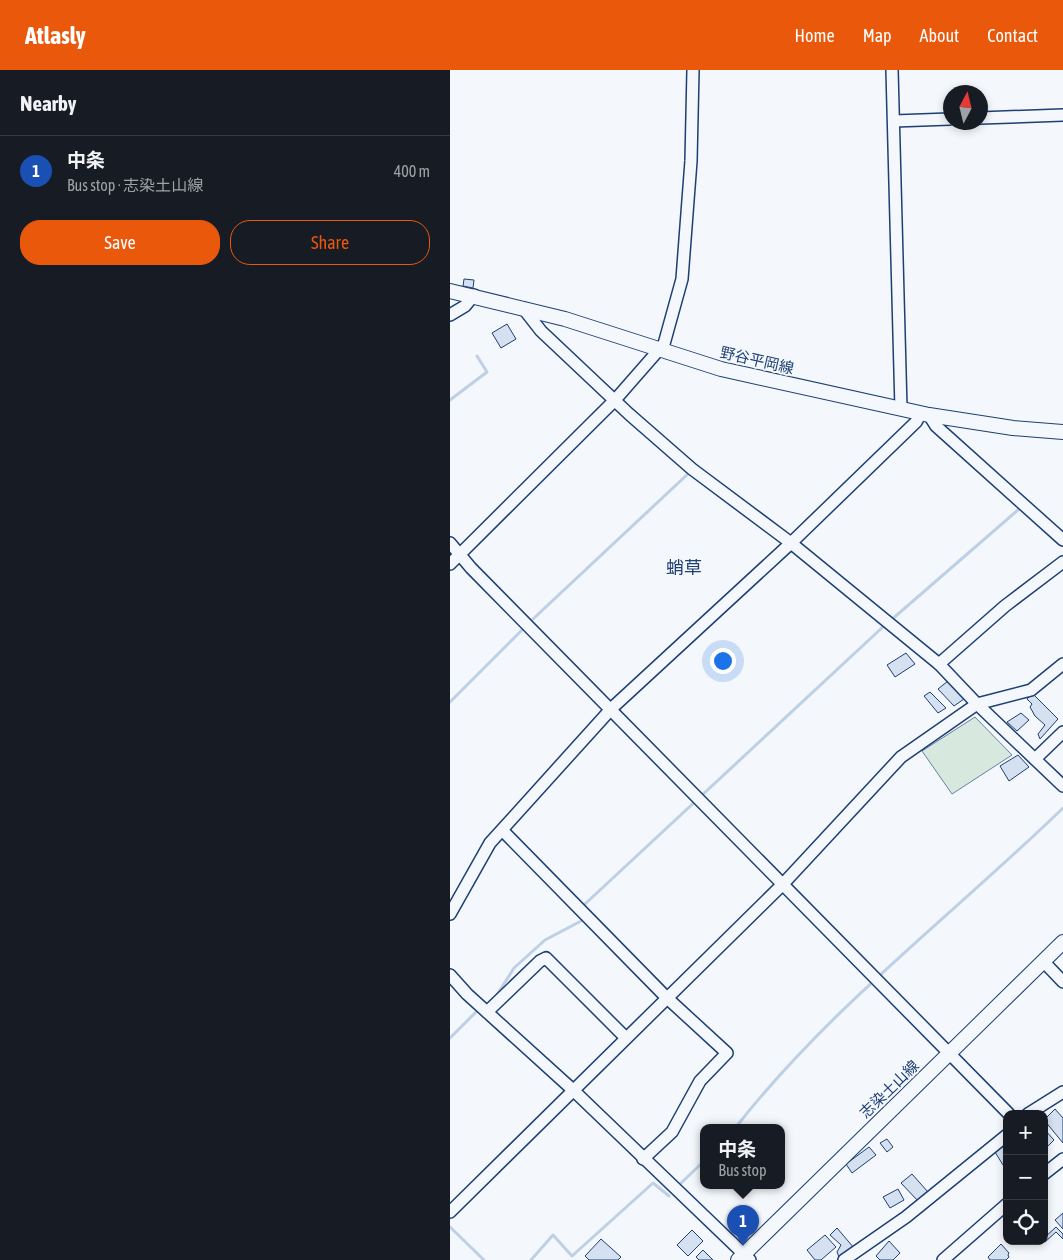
<!DOCTYPE html>
<html lang="en">
<head>
<meta charset="utf-8">
<style>
	:root { --surface:#171b24; --page:#20242c; --text:#f1f3f6; --muted:#9ea1a6; --line:#363941; --accent:#ea580c }
	body { margin:0; font-family:"Asap Condensed","Noto Sans JP",sans-serif; background:var(--page); color:var(--text) }
	.controls { position:absolute; right:15px; bottom:15px; display:grid; overflow:hidden; border-radius:10px; box-shadow:0 2px 8px #0003 }
	.controls button { width:45px; height:45px; display:grid; place-items:center; padding:0; border:0; border-bottom:1px solid var(--line); background:var(--surface); color:var(--text); font:25px sans-serif }
	.compass { position:absolute; left:493px; top:15px; width:45px; height:45px; border-radius:50%; background:var(--surface); box-shadow:0 2px 8px #0003; rotate:7deg }
	.you { position:absolute; left:272px; top:590px; width:18px; height:18px; margin:-12px; border:4px solid #fff; border-radius:50%; background:#1a73e8; box-shadow:0 0 0 8px #1a73e833 }
	.badge { display:grid; place-items:center; width:32px; height:32px; border-radius:50%; background:var(--accent); color:#fff; font-size:16px; font-weight:700 }
	.pin { position:absolute; translate:-50% -41px; filter:drop-shadow(0 1px 2px #0008) }
	.pin::after { content:''; position:absolute; top:26px; width:18px; height:15px; background:inherit; clip-path:polygon(0 0,100% 0,50% 100%) }
	.popup { position:absolute; left:250px; top:1054px; width:85px; height:65px; box-sizing:border-box; display:grid; place-content:center; border-radius:10px; background:var(--surface); filter:drop-shadow(0 1px 4px #0005); font-size:16px; white-space:nowrap; color:var(--muted) }
	.popup b { font-size:19px; color:var(--text) }
	.popup::after { content:''; position:absolute; left:50%; top:100%; margin-left:-10px; border:10px solid transparent; border-top-color:var(--surface) }
	.list { margin:0; padding:0; list-style:none }
	h2 { display:flex; justify-content:space-between; align-items:center; height:65px; margin:0; padding:0 20px; font-size:21px }
	h2 small { font-size:16px; font-weight:400; color:var(--muted) }
	.list li { display:grid; grid-template-columns:32px 1fr auto; gap:15px; align-items:center; box-sizing:border-box; height:70px; padding:0 20px; border-top:1px solid var(--line) }
	.list b { display:block; font-size:19px; white-space:nowrap }
	.list p { margin:0; font-size:16px; white-space:nowrap; color:var(--muted) }
	.list em { font-size:16px; font-style:normal; color:var(--muted) }
	.actions { display:flex; gap:10px; padding:15px 20px }
	.actions a { flex:1; padding:11px 0; border:1px solid var(--accent); border-radius:20px; text-align:center; font-size:18px; color:var(--accent) }
	.actions .main { background:var(--accent); color:#fff }
	.icon { flex:none; width:28px; height:28px; fill:none; stroke:currentColor; stroke-width:2; stroke-linecap:round; stroke-linejoin:round }
	.map { position:relative; flex:none; width:613px; height:1190px; overflow:hidden }
	header { display:flex; align-items:center; gap:30px; box-sizing:border-box; height:70px; padding:0 25px; background:var(--accent); color:#fff }
	header strong { font-size:24px }
	nav { display:flex; gap:28px; margin-inline-start:auto; font-size:18px }
	main { display:flex }
	aside { flex:1; background:var(--surface) }
	.map>svg:first-child { display:block }
</style>
</head>
<body>
<header>
<strong>Atlasly</strong>
<nav><a>Home</a><a>Map</a><a>About</a><a>Contact</a></nav>
</header>
<main>
<aside>
<h2>Nearby<small></small></h2>
<ul class="list">
<li><span class="badge" style="background:#1a4fb4">1</span><div><b>中条</b><p>Bus stop · 志染土山線</p></div><em>400 m</em></li>
</ul>
<div class="actions"><a class="main">Save</a><a>Share</a></div>
</aside>
<div class="map">
<svg width="613" height="1190" viewBox="0 0 613 1190">
	<rect width="100%" height="100%" fill="#f4f7fb"/>
	<polygon fill="#d7e8df" stroke="#687fa3" points="525,647 562,685 502,724 472,681"/>
	<g fill="none" stroke-linecap="round" stroke-linejoin="round">
		<g stroke="#bed0e5" stroke-width="3">
			<polyline points="0,330 37,302 27,286"/>
			<polyline points="83,549 240,402"/>
			<polyline points="440,551 568,440"/>
			<polyline points="0,632 75,557"/>
			<polyline points="134,840 135,834 435,555"/>
			<polyline points="45,928 64,898 95,870 133,850 133,847"/>
			<polyline points="0,968 26,942"/>
			<path d="M286,1057C380,937 504,844 613,738"/>
			<polyline points="230,1114 254,1091"/>
			<polyline points="0,1157 34,1190"/>
			<polyline points="81,1190 103,1165 122,1186 203,1113 219,1126"/>
		</g>
	</g>
	<g fill="#d5e0f0" stroke="#1d3f73">
		<polygon points="14,209 24,210 23,218 13,216"/>
		<polygon points="57,254 66,269 51,278 42,263"/>
		<polygon points="456,583 465,594 445,607 437,595"/>
		<polygon points="498,611 514,629 504,636 488,619"/>
		<polygon points="480,622 496,638 488,643 474,626"/>
		<polygon points="582,623 608,649 590,669 588,664 595,655 585,646 580,637 582,634 577,629"/>
		<polygon points="571,643 579,650 567,661 557,652"/>
		<polygon points="568,685 579,697 559,711 550,696"/>
		<polygon points="605,1039 613,1048 613,1073 594,1050"/>
		<polygon points="594,1059 604,1070 597,1077 594,1074"/>
		<polygon points="437,1069 443,1077 437,1082 430,1073"/>
		<polygon points="557,1074 557,1092 553,1095 545,1082"/>
		<polygon points="419,1077 426,1085 402,1103 396,1094"/>
		<polygon points="462,1104 478,1122 468,1131 451,1113"/>
		<polygon points="448,1119 454,1130 440,1138 433,1127"/>
		<polygon points="613,1143 613,1159 605,1150"/>
		<polygon points="606,1157 613,1164 613,1169 606,1162 595,1172 594,1168"/>
		<polygon points="387,1158 404,1178 389,1187 387,1182 391,1175 380,1165"/>
		<polygon points="242,1160 253,1171 238,1186 227,1175"/>
		<polygon points="375,1165 386,1177 371,1190 365,1190 357,1180"/>
		<polygon points="151,1169 171,1187 168,1190 139,1190 135,1186"/>
		<polygon points="439,1171 450,1183 443,1190 430,1190 426,1186"/>
		<polygon points="551,1174 559,1183 558,1185 559,1187 556,1190 540,1190 538,1187"/>
		<polygon points="253,1180 263,1190 249,1190 246,1187"/>
	</g>
	<g fill="none" stroke-linecap="round" stroke-linejoin="round">
		<defs>
			<g id="minor">
				<polyline points="442,0 451,339"/>
				<polyline points="530,48 613,45"/>
				<polyline points="444,51 500,49"/>
				<polyline points="73,238 91,261 179,344 242,399 341,473 489,594 527,634 613,716"/>
				<polyline points="0,245 15,236 24,225"/>
				<polyline points="479,345 486,356 613,470"/>
				<polyline points="0,473 21,498 559,1044"/>
				<polyline points="0,494 165,330 214,274 232,209 241,91 243,0"/>
				<polyline points="489,594 555,536 613,492"/>
				<polyline points="585,689 613,662"/>
				<polyline points="53,761 216,927 277,983 250,1011 222,1062 193,1089"/>
				<polyline points="0,844 40,773 162,638 341,473 466,352 471,343"/>
				<polyline points="593,891 613,912"/>
				<polyline points="0,905 17,924 123,1020 300,1190"/>
				<polyline points="37,942 90,891 96,888 175,967"/>
				<polyline points="578,1044 613,1022"/>
				<polyline points="594,1104 613,1089"/>
				<polyline points="0,1142 333,814 451,687 527,634 581,620 613,594"/>
				<polyline points="394,1190 456,1147 557,1065"/>
				<polyline points="493,1190 557,1134"/>
			</g>
			<g id="major">
				<polyline points="0,221 115,249 271,299 479,345 563,358 613,362"/>
				<polyline points="288,1190 613,872"/>
			</g>
		</defs>
		<use href="#minor" stroke="#1d3f73" stroke-width="14"/>
		<use href="#major" stroke="#1d3f73" stroke-width="16"/>
		<use href="#minor" stroke="#f4f7fb" stroke-width="11"/>
		<use href="#major" stroke="#f4f7fb" stroke-width="14"/>
	</g>
	<g text-anchor="middle" dominant-baseline="central" stroke-width="4" stroke-linejoin="round" paint-order="stroke">
		<g font-size="15" fill="#1d3f73" stroke="#f4f7fb">
			<text transform="translate(307 290) rotate(13)">野谷平岡線</text>
			<text transform="translate(439 1019) rotate(-44)">志染土山線</text>
		</g>
		<g font-size="18" fill="#1d3f73" stroke="#f4f7fb">
			<text x="234" y="497">蛸草</text>
		</g>
	</g>
</svg>
<div class="controls">
<button>+</button>
<button>−</button>
<button><svg class="icon" aria-label="locate" viewBox="0 0 24 24"><circle cx="12" cy="12" r="6"/><path d="M12 2v4M12 18v4M2 12h4M18 12h4"/></svg></button>
</div>
<svg class="compass" viewBox="-18 -18 36 36"><path d="M0-13l5 13h-10z" fill="#e53935"/><path d="M0 13l5-13h-10z" fill="#9ea1a6"/></svg>
<div class="you"></div>
<div class="pin badge" style="left:293px;top:1176px;background:#1a4fb4">1</div>
<div class="popup"><b>中条</b>Bus stop</div>
</div>
</main>
</body>
</html>
